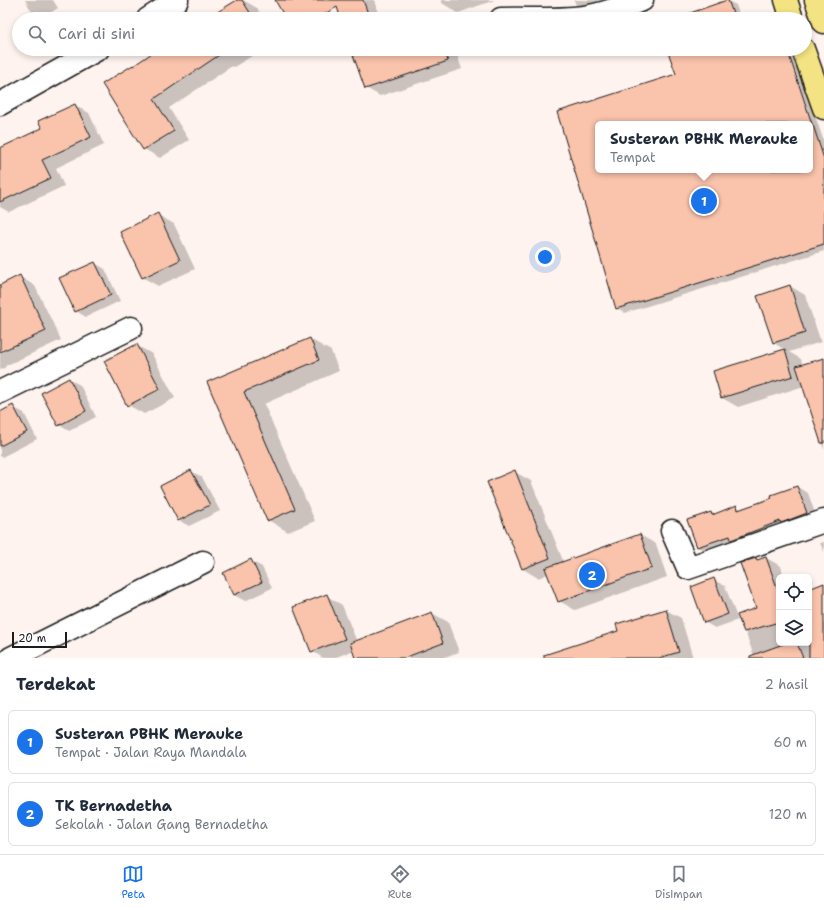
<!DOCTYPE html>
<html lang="id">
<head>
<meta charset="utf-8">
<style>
	:root { --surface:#fff; --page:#f2f2f3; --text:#1f2937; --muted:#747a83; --line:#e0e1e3; --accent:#1a73e8 }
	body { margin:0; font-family:"Shantell Sans",sans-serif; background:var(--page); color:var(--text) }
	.controls { position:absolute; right:12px; bottom:12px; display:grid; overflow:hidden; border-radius:6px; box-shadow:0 2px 6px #0003 }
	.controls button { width:36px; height:36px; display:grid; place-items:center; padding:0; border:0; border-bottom:1px solid var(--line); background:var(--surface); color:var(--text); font:20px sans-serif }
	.scale { position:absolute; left:12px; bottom:10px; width:55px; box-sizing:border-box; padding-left:4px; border:2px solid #1c1c1c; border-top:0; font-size:11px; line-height:14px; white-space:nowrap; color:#1c1c1c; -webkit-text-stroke:3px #fff; paint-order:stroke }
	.you { position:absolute; left:545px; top:257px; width:14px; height:14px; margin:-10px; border:3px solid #fff; border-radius:50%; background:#1a73e8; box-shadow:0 0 0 6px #1a73e833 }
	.badge { display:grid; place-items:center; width:26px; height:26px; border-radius:50%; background:var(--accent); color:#fff; font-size:13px; font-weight:700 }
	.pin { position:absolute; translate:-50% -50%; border:2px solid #fff; box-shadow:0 1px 4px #0006 }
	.popup { position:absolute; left:595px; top:121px; width:218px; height:52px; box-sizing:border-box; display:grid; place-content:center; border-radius:6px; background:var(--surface); filter:drop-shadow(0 1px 3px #0005); font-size:13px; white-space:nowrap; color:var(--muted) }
	.popup b { font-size:15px; color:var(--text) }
	.popup::after { content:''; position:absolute; left:50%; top:100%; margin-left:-8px; border:8px solid transparent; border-top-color:var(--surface) }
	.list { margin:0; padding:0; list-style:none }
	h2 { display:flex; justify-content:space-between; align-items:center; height:52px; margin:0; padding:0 16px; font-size:17px }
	h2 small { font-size:13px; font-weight:400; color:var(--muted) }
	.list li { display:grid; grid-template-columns:26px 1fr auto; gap:12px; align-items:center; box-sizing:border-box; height:64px; margin:0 8px 8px; padding:0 8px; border:1px solid var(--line); border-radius:6px }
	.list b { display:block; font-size:15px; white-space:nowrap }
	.list p { margin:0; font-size:13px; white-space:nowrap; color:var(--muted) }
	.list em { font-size:13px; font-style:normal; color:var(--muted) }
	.icon { flex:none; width:22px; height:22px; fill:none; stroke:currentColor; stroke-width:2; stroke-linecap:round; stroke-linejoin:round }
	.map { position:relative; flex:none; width:824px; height:658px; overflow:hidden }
	.search { position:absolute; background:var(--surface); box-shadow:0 2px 6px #0003; left:12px; right:12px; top:12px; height:44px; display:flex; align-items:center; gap:10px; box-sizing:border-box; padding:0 14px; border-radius:22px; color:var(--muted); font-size:15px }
	.sheet { height:196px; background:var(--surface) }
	nav { display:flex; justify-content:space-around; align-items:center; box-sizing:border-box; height:56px; border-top:1px solid var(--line); background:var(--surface); font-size:11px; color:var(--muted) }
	nav a { display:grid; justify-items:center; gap:2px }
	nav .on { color:var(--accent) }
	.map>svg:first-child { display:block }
</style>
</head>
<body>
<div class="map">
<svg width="824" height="658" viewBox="0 0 824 658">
	<rect width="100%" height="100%" fill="#fef3ee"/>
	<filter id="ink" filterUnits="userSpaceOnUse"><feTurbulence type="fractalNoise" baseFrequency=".025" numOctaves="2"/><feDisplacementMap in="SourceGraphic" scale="8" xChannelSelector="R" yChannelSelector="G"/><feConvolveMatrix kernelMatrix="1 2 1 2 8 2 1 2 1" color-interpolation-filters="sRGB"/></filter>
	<g filter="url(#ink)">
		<g fill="#0003" fill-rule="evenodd">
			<polygon points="25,0 53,0 58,8 42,18 32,12"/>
			<polygon points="239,0 243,0 257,8 263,19 208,19"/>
			<polygon points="276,0 322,0 333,19 288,19"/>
			<polygon points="334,0 374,0 381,19 342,19 338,8 336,7"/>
			<polygon points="441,0 495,0 458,13 442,3"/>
			<polygon points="574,0 645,0 591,14 576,5"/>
			<polygon points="728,1 736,5 741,19 677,19"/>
			<polygon points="159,49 263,49 234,67 232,66 169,108 189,140 160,158 144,149 133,67"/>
			<polygon points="352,49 455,49 462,69 380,96 366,88"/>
			<path d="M668,49H793L824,142V251L625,313L617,308L558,112L677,75ZM598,124H810V170H598Z"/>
			<polygon points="75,105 89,113 104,145 56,168 64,186 9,212 0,207 0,149 43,129"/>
			<polygon points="158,215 174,224 195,269 158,286 142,277"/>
			<polygon points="95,263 105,269 120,301 86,317 76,311"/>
			<polygon points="19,276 35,286 61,340 5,366 6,367 0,370 0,286"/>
			<polygon points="790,286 805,295 821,342 789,352 801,359 803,366 824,359 824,450 804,386 738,407 722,398 714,372 785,350 774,343"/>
			<polygon points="310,339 331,351 339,371 264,404 315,521 288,532 268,520 208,383"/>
			<polygon points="136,345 152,354 175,398 144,414 128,405"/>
			<polygon points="69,379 80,385 96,417 69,431 59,425"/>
			<polygon points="13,407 24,413 37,439 2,457 0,456 0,413"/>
			<polygon points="191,471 202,477 220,511 189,526 178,520"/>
			<polygon points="515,472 531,481 564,563 640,535 656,544 667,577 575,610 559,601 548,574 538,578 523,569"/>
			<polygon points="797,487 808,493 817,519 709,553 698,547 688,521 711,513 714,515 737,507 742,510 773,499"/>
			<polygon points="824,542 824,552 820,543"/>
			<polygon points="766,558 781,566 784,577 779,577 779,643 809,643 809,590 824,584 824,658 748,658 754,656 739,615 757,608 756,559 759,560"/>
			<polygon points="251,561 262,567 272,588 245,601 234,595"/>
			<polygon points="714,580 725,586 738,620 715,628 704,622"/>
			<polygon points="327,596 342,605 357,642 432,613 448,622 459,652 442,658 357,658 354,650 334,658 323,658 312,651"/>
			<polygon points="666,610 681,618 693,658 570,658 619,631"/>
		</g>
		<g fill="#f9c3ac" stroke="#1c1c1c">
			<polygon points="237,0 242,0 254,19 206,19"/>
			<polygon points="275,0 363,0 370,19 341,19 337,7 316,19 286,19"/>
			<polygon points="727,0 728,0 735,19 680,19 679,17"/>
			<polygon points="158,49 228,49 154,99 174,131 143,150 102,84 133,65 133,66"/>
			<polygon points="351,49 444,49 448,61 365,89"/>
			<polygon points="667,49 787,49 812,124 598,124 598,170 810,170 810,125 813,125 824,159 824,244 616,309 557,112 676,74"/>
			<polygon points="75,104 91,137 42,160 51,178 0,202 0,148 42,128 38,121"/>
			<polygon points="158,213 180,260 142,278 120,232"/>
			<polygon points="95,262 111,295 75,312 59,278"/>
			<polygon points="20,275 46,331 0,352 0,285"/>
			<polygon points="790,285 805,333 773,343 757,296"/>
			<polygon points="310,338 319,360 244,392 295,509 267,521 207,382"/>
			<polygon points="137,344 160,389 127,406 104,361"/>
			<polygon points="785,349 793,376 721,398 713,371"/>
			<polygon points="824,358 824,443 821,443 796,366"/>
			<polygon points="69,378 86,411 58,426 41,393"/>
			<polygon points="13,405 27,432 0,446 0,412"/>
			<polygon points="191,470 210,505 178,521 160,486"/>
			<polygon points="515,470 550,558 522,569 487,482"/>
			<polygon points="797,486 807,513 781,523 780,521 731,540 730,536 697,547 687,520 711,512 712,515 737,505 738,510 772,498 771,495"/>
			<polygon points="640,534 652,568 558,602 545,568"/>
			<polygon points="766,557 779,593 779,622 744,632 737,615 756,608 740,563 756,558 757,560"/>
			<polygon points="251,559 262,582 234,595 223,573"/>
			<polygon points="714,578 728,614 704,623 691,587"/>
			<polygon points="824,583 824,658 809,658 809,589"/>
			<polygon points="327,594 345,639 311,652 293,607"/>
			<polygon points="666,609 679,652 659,658 544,658 544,655 618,631 616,624"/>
			<polygon points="432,612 443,643 404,658 355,658 350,643"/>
			<polygon points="786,643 797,643 803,658 750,658 750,656"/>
		</g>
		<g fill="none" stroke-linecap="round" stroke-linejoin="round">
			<defs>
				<g id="minor">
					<polyline points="148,19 177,0"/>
					<path d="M501,19C530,18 560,21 589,16C607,13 625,6 642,0"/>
					<polyline points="0,104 98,49"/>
					<polyline points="0,392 131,328"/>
					<polyline points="672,531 688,568 824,521"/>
					<polyline points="11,658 203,562"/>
				</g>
				<g id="highway">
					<polyline points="786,0 792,19"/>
					<polyline points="816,0 824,22"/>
					<polyline points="803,49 824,108"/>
				</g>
			</defs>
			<use href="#minor" stroke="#1c1c1c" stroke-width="25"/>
			<use href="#highway" stroke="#1c1c1c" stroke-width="25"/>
			<use href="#minor" stroke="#fff" stroke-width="22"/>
			<use href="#highway" stroke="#f4e382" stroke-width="22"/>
		</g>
	</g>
</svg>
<div class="controls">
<button><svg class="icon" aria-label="locate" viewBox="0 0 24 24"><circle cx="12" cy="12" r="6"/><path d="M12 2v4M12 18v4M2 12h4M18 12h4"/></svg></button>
<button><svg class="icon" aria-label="layers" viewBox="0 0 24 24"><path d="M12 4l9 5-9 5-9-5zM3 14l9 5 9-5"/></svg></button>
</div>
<div class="scale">20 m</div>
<div class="you"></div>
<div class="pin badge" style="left:704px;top:201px">1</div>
<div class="popup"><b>Susteran PBHK Merauke</b>Tempat</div>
<div class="pin badge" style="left:592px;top:575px">2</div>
<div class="search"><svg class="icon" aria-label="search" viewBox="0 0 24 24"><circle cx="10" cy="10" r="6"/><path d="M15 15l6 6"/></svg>Cari di sini</div>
</div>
<section class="sheet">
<h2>Terdekat<small>2 hasil</small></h2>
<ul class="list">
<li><span class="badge">1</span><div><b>Susteran PBHK Merauke</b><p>Tempat · Jalan Raya Mandala</p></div><em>60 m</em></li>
<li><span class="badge">2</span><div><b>TK Bernadetha</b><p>Sekolah · Jalan Gang Bernadetha</p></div><em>120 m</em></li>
</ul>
</section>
<nav>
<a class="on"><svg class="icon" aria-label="map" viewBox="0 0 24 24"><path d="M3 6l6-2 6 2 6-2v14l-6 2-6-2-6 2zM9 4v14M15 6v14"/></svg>Peta</a>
<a><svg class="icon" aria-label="directions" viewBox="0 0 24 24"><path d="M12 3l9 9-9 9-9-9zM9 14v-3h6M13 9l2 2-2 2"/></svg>Rute</a>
<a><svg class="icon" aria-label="saved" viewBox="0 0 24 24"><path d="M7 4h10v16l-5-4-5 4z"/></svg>Disimpan</a>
</nav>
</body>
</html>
